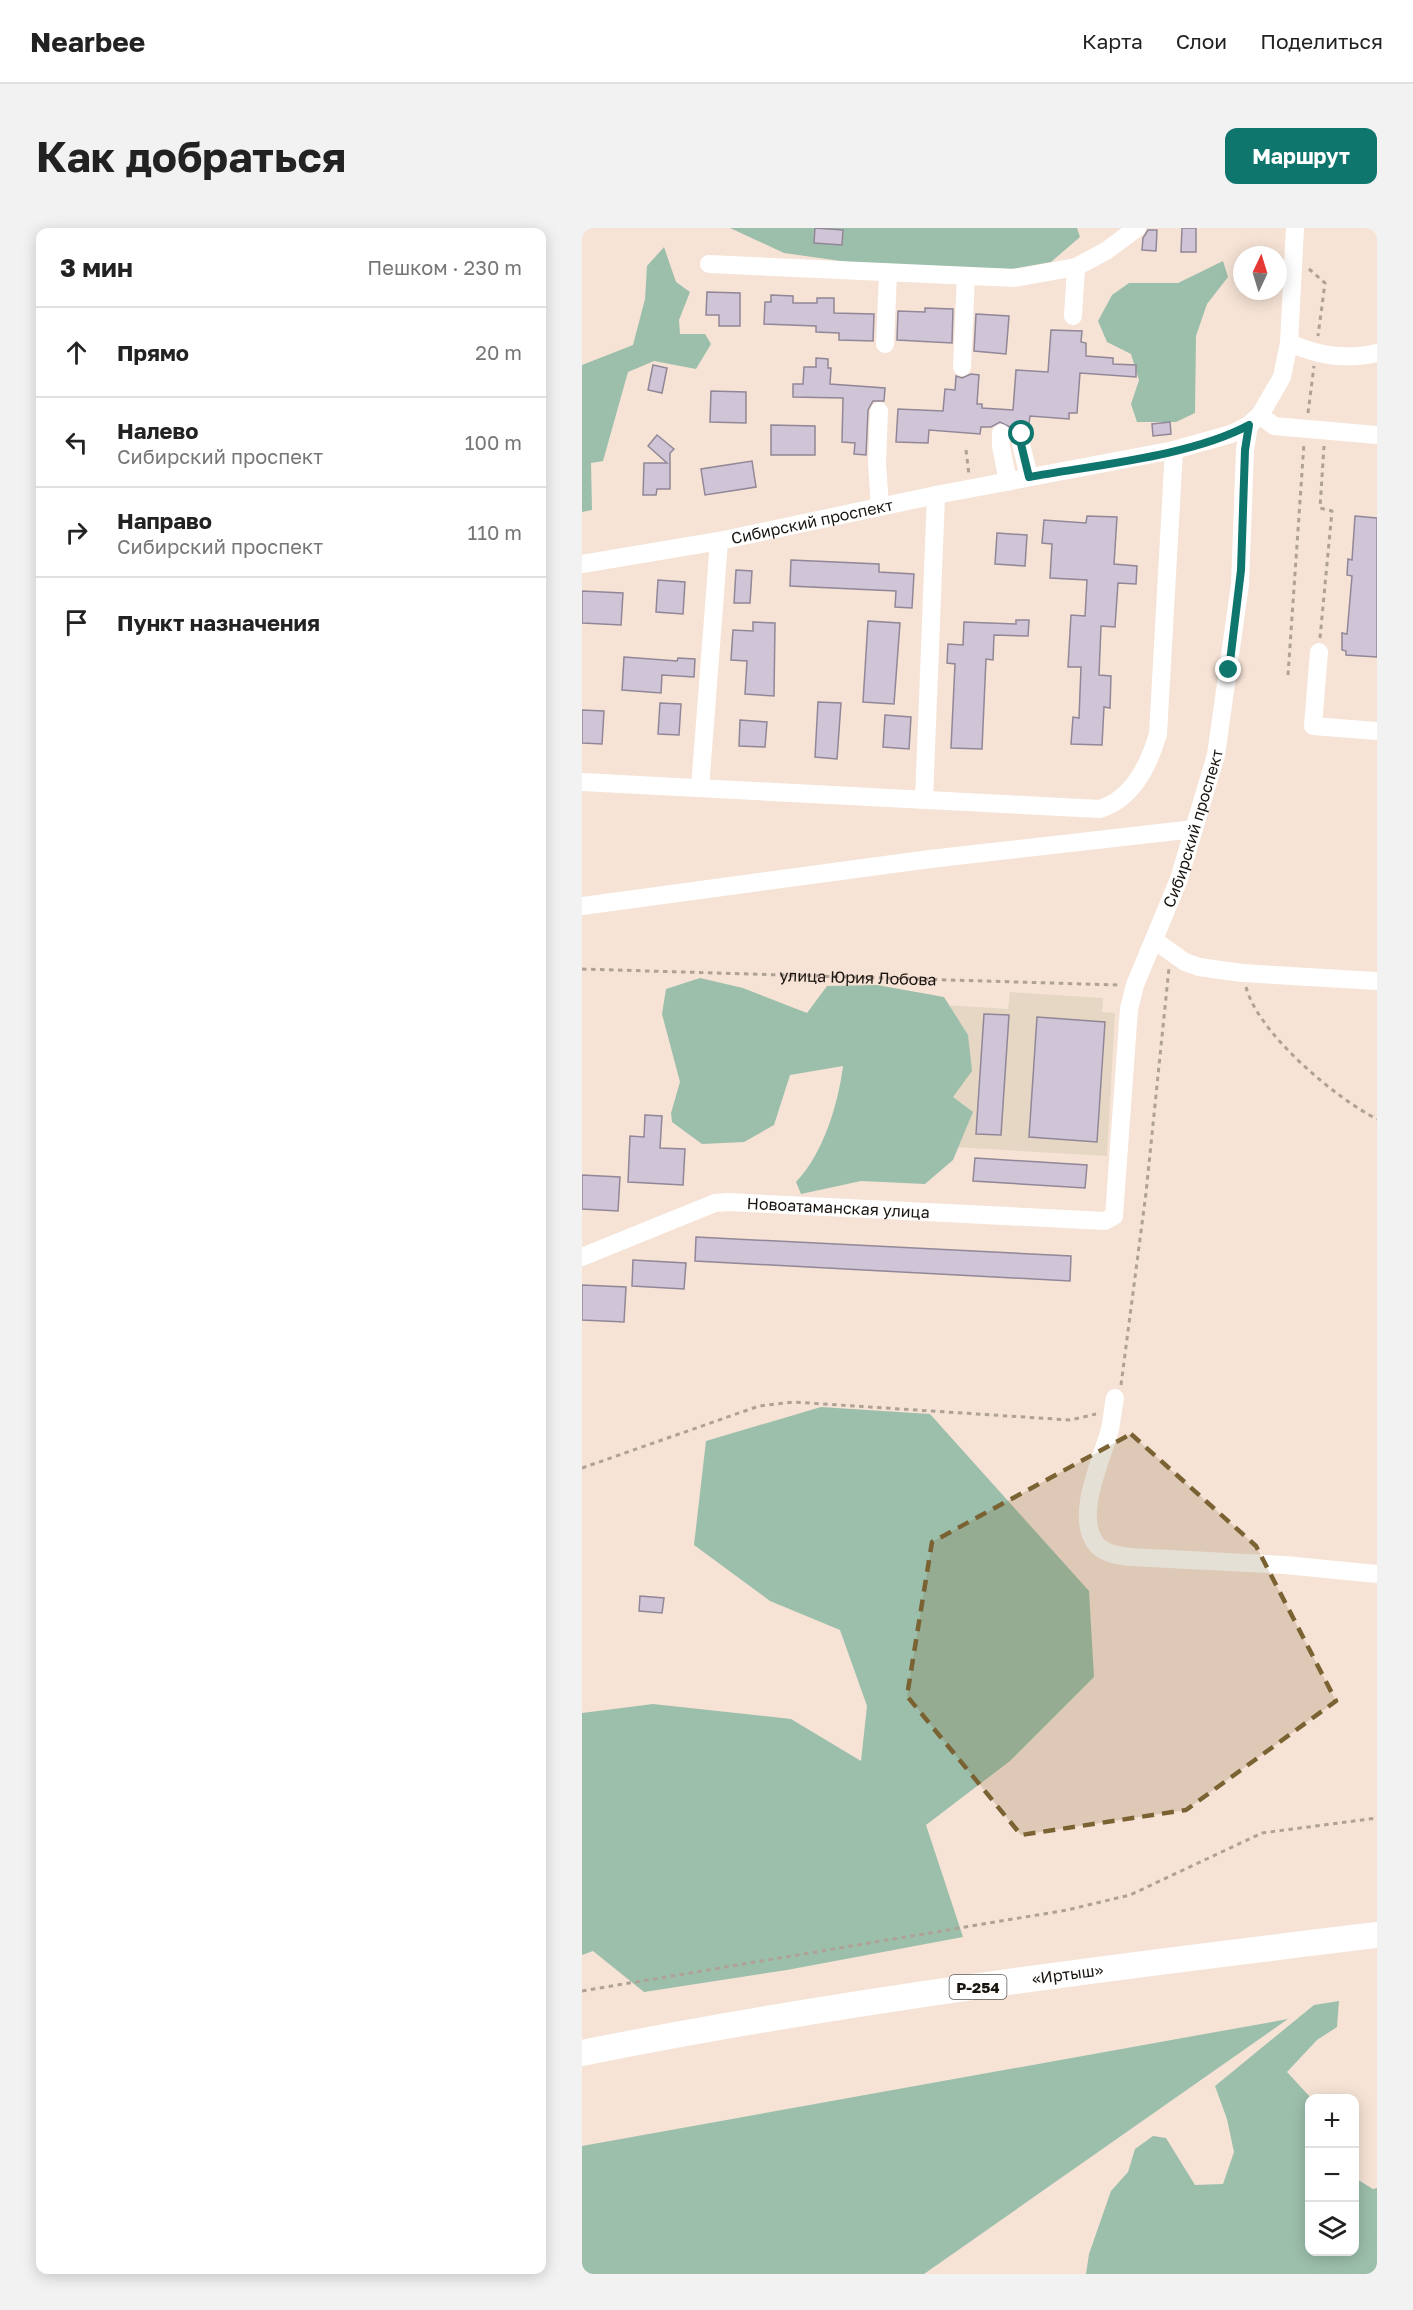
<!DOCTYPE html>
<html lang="ru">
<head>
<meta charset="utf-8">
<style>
	:root { --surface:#fff; --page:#f2f2f2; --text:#222; --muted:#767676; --line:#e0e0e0; --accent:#0f766e }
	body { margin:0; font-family:"Golos Text",sans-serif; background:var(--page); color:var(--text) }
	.controls { position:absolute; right:18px; bottom:18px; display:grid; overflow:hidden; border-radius:12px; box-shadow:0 3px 15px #0003 }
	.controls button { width:54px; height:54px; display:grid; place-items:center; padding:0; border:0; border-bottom:2px solid var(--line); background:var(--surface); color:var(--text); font:30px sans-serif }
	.compass { position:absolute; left:651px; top:18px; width:54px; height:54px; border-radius:50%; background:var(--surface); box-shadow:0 3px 15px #0003; rotate:4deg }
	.stop { position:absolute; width:18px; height:18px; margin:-14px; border:4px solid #0f766e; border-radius:50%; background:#fff }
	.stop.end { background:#0f766e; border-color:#fff; box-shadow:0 2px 6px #0008 }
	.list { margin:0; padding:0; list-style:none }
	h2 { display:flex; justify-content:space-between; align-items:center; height:78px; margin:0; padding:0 24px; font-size:26px }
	h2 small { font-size:20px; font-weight:400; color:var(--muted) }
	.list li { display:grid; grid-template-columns:39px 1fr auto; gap:18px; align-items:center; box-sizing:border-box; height:90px; padding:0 24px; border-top:2px solid var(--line) }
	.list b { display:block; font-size:22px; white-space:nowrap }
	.list p { margin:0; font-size:20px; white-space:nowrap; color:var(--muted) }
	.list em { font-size:20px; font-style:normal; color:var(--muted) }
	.icon { flex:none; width:33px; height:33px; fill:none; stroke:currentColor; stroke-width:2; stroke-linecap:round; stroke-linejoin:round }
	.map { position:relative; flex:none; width:795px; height:2046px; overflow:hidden; border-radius:12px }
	header { display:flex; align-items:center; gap:36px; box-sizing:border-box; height:84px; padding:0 30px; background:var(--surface); border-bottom:2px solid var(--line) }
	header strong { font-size:28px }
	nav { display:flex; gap:33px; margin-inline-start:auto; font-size:21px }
	.intro { display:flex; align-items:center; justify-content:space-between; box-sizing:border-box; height:144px; padding:0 36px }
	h1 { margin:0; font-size:42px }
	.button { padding:15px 27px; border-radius:12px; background:var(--accent); color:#fff; font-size:21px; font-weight:700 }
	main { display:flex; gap:36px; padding:0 36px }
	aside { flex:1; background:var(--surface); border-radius:12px; box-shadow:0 3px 15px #0003 }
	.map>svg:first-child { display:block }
</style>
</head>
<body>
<header>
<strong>Nearbee</strong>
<nav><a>Карта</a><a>Слои</a><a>Поделиться</a></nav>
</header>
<div class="intro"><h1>Как добраться</h1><a class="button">Маршрут</a></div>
<main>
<aside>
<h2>3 мин<small>Пешком · 230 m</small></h2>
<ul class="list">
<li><svg class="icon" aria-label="ahead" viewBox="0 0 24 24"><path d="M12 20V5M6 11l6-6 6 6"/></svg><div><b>Прямо</b></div><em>20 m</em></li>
<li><svg class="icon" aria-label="left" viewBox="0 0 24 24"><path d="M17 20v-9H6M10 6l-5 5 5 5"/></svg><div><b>Налево</b><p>Сибирский проспект</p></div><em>100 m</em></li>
<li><svg class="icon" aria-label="right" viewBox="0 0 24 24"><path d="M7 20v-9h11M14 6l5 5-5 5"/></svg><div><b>Направо</b><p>Сибирский проспект</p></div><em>110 m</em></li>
<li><svg class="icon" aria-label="arrive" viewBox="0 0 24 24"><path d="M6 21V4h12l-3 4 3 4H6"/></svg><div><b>Пункт назначения</b></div></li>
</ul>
</aside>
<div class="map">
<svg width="795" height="2046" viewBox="0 0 795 2046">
	<rect width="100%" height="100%" fill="#f6e3d6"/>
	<polygon fill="#e6d7c4" points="428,764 521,770 520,784 533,785 525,928 354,918 362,777 426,781"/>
	<g fill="#9cbfac">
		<polygon points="148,0 495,0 498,9 469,34 429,41 357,39 287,37 202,25"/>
		<polygon points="82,19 94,54 108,64 97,92 98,106 123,106 129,116 114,141 72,133 46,144 21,233 9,235 10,282 0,284 0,137 51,117 63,71 65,38"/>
		<polygon points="641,33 646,49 625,76 614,108 613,185 594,194 555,194 549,176 557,152 549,126 525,114 516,93 530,67 547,55 596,55"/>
		<path d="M118,750L161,760L225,785L245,758L295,757L362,769L386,807L390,843L371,869L391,884L371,932L343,956L279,953L219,966L214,954C241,926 256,877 261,838L208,847L192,897L162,914L120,916L90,894L89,885L98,854L80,786L84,761Z"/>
		<polygon points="239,1179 348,1186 507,1363 512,1449 428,1533 344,1597 381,1709 205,1742 62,1764 11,1723 0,1727 0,1485 71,1476 209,1491 279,1533 285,1478 258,1402 188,1373 112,1317 124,1213"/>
		<polygon points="757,1773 755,1799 735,1812 705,1844 729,1870 728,2024 772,2024 773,1950 791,1961 795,1960 795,2046 504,2046 507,2026 529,1963 546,1944 553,1921 571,1908 584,1910 613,1957 641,1956 652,1924 645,1891 633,1858 732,1777"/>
		<polygon points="706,1791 342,2046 0,2046 0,1918"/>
	</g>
	<g fill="#d0c5d7" stroke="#918797" stroke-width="1.5">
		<polygon points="233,0 261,2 260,17 232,15"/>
		<polygon points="600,0 614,0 614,24 599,24"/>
		<polygon points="566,2 575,2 574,23 560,22 561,10"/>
		<polygon points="125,64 158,65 158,98 137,98 137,87 124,87"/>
		<polygon points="189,67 211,68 211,75 235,75 235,70 252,70 252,85 292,86 291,113 257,112 257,105 234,104 234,98 182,96 183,74 189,74"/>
		<polygon points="343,80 371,81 370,115 315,112 316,83 343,84"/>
		<polygon points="394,86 427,88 424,126 392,123"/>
		<polygon points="469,102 500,103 499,114 504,115 504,128 531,130 531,136 554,137 554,149 498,145 495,185 487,185 487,191 448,188 447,196 436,195 430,200 418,194 409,199 399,199 398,206 347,202 346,215 314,214 316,181 361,183 363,161 373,162 374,148 380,150 389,146 397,147 395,176 400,176 400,180 431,182 434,142 466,144"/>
		<polygon points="234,130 246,131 246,140 249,140 248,156 303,160 302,173 291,173 286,182 284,227 272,226 273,215 260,214 261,170 211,169 211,156 221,156 222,139 234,139"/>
		<polygon points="71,137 85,140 80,165 66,162"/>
		<polygon points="129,163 164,164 164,195 128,194"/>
		<polygon points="588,194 589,206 571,208 570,196"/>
		<polygon points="189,197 233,198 233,227 189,227"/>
		<polygon points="75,207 92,221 88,225 88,261 75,261 74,267 61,267 62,235 85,235 66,218"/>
		<polygon points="170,233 174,259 123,267 119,241"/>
		<polygon points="505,288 535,289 532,336 555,338 554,356 536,355 533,399 519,398 517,447 529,448 528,480 522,479 520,517 489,516 491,489 497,490 499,439 486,439 489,387 503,388 505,352 468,350 470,316 460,315 462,292 504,295"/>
		<polygon points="773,288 795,290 795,429 764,427 764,423 760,422 760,405 765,406 770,348 765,347 766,331 770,332"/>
		<polygon points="415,305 445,307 443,338 413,336"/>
		<polygon points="209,332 297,336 297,344 332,346 330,380 313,379 314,363 208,358"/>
		<polygon points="154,342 170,343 168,375 152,375"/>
		<polygon points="76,352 103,354 101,386 74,384"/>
		<polygon points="0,363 41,365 39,397 0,395"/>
		<polygon points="434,392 447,392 446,408 412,407 411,432 404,431 400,521 369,520 373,436 365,435 366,416 381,417 382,394 434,396"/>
		<polygon points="286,393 318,395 312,476 281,474"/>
		<polygon points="171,394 193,395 192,468 163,466 165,433 149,432 151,402 171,403"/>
		<polygon points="42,429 95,433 96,430 113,431 112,449 80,447 79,465 40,462"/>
		<polygon points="236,474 259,475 255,531 233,529"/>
		<polygon points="78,475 99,476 97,507 76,506"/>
		<polygon points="0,482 22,483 20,516 0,515"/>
		<polygon points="303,487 329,489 327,521 301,519"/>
		<polygon points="158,492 185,494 183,519 157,518"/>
		<polygon points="402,786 427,787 419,907 394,906"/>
		<polygon points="455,789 523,794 515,914 447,909"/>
		<polygon points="63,887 80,888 78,920 103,921 101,957 46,954 48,908 62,909"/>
		<polygon points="393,930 505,937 503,960 391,953"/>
		<polygon points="0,947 38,949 36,983 0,981"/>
		<polygon points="114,1009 489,1028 488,1053 113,1033"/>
		<polygon points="51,1032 104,1035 102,1061 50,1058"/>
		<polygon points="0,1057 44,1059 42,1094 0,1092"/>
		<polygon points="58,1368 82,1370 80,1385 57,1383"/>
	</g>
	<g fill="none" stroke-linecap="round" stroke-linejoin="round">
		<g stroke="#b0a197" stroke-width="3" stroke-dasharray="4.5 4.5" stroke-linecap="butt">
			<polyline points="727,41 743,55 736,108"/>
			<polyline points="726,185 732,138"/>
			<polyline points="384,222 387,247"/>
			<polyline points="738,410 750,283 738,280 742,218"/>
			<polyline points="706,447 722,215"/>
			<path id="s1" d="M0,741L536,757"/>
			<path d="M664,759C676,805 753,870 795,891"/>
			<polyline points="539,1157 564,965 587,740"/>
			<polyline points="0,1240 177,1178 211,1174 488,1192 514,1186"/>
			<polyline points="0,1763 485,1682 548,1667 680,1605 795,1590"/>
		</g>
		<g stroke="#fff" stroke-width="18">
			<polyline points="127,36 433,50 494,39 524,23 555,0"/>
			<polyline points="491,88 494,39"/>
			<path d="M707,115C738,128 762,132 795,125"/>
			<polyline points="303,116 306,45"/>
			<polyline points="380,139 384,48"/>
			<polyline points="297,183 295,235 298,279"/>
			<polyline points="678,187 692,198 795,207"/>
			<polyline points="419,205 419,218 426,254"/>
			<polyline points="440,205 439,216 447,249"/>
			<path id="s2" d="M0,336L137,313L354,267L592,222L649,206L667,197L678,187L700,149L707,115L713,0"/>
			<polyline points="737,424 731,498 795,503"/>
			<path d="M0,554L518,581C550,571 567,537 576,506L592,222"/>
			<polyline points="118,560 137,313"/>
			<polyline points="342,572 354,267"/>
			<polyline points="0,678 348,631 612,601"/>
			<polyline points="572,712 603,734 617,739 660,745 795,753"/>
			<path id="s3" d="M0,1029L133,975L146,974L523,993L532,988L547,781L553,757L597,651L634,527L658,356L663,222L667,197"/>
			<path d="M533,1170C531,1180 530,1191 528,1201C520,1232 494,1283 512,1313C520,1326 535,1327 548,1329L703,1337L795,1346"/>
		</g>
		<path stroke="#fff" stroke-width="26" id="s4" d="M0,1825C263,1772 529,1739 795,1707"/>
	</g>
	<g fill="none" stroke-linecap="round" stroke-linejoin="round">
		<path stroke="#0f766e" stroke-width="8" d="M440,206L439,216L447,249C513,237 610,228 667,197L663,222L659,342L647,442"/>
	</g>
	<path fill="#7b6233" fill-opacity="0.2" stroke="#7b6233" stroke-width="4.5" stroke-dasharray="12 8" stroke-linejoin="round" d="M549,1206L674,1318L754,1473L604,1582L439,1607L325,1468L350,1314Z"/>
	<g text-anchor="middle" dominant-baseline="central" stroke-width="5" stroke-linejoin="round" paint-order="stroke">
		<rect fill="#fff" stroke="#5f5b58" stroke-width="1.5" x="367.5" y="1747" width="57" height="24" rx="4.5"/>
		<g font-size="15" font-weight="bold" fill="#1b1510">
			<text x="396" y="1759">Р-254</text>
		</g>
		<g font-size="16" fill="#1b1510" stroke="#fff">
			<text stroke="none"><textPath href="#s2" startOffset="234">Сибирский проспект</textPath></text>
			<text stroke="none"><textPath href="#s3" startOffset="944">Сибирский проспект</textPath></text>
			<text stroke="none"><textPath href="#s1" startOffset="276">улица Юрия Лобова</textPath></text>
			<text stroke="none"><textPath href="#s3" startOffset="267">Новоатаманская улица</textPath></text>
			<text stroke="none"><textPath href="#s4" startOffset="492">«Иртыш»</textPath></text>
		</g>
	</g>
</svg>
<div class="controls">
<button>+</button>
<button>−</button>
<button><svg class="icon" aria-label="layers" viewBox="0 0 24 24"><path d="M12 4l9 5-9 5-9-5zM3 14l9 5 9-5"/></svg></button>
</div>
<svg class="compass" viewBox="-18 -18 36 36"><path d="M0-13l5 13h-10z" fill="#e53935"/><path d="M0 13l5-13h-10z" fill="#767676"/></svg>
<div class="stop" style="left:440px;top:206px"></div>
<div class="stop end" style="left:647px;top:442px"></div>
</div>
</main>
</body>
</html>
